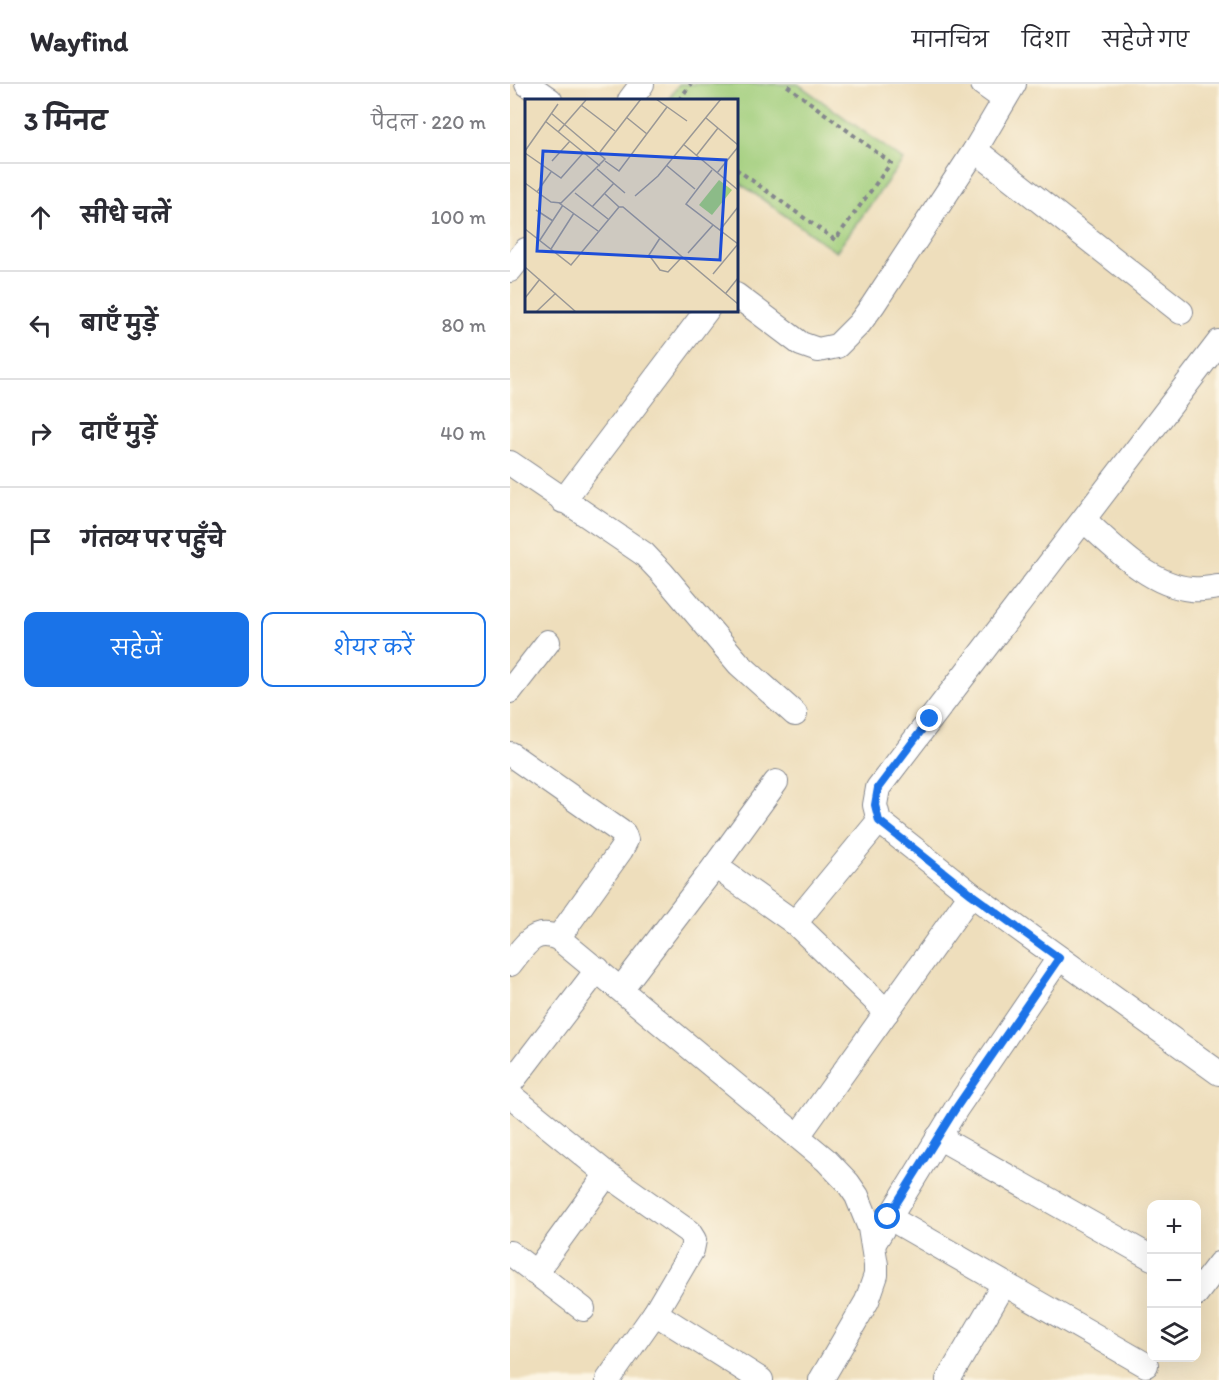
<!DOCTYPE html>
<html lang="hi">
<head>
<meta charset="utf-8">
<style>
	:root { --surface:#fff; --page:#f7f7f7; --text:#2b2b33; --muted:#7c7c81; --line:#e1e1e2; --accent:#1a73e8 }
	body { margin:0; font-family:Itim,"Playpen Sans Deva",sans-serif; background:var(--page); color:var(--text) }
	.controls { position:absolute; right:18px; bottom:18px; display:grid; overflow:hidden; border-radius:12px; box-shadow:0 6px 24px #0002 }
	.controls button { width:54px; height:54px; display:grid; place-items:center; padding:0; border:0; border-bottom:2px solid var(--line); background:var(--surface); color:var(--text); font:30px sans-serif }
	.stop { position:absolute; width:18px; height:18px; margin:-14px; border:4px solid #1a73e8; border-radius:50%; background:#fff }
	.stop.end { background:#1a73e8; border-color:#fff; box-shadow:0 2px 6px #0008 }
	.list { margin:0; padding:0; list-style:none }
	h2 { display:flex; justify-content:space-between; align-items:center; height:78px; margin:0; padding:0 24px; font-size:26px }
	h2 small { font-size:20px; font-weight:400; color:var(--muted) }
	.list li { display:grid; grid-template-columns:39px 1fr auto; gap:18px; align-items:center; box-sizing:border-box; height:108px; padding:0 24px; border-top:2px solid var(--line) }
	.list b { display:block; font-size:22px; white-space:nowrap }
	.list em { font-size:20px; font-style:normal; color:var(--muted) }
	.actions { display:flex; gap:12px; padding:18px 24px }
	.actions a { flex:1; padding:14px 0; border:2px solid var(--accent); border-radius:12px; text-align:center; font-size:21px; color:var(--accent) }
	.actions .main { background:var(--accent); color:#fff }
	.icon { flex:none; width:33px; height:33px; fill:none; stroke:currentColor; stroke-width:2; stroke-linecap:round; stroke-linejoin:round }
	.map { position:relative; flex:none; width:709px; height:1296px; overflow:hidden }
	header { display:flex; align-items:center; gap:36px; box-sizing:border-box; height:84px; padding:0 30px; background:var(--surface); border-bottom:2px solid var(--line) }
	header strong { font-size:28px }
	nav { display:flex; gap:33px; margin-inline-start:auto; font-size:21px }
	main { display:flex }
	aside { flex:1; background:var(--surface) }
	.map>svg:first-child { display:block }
</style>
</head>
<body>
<header>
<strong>Wayfind</strong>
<nav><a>मानचित्र</a><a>दिशा</a><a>सहेजे गए</a></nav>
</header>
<main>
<aside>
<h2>3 मिनट<small>पैदल · 220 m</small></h2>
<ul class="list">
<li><svg class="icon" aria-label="ahead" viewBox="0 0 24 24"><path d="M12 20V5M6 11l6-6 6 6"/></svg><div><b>सीधे चलें</b></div><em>100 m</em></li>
<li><svg class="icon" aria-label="left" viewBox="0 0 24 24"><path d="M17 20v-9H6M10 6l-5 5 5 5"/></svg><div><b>बाएँ मुड़ें</b></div><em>80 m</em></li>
<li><svg class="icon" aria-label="right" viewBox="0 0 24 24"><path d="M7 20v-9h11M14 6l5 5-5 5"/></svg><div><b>दाएँ मुड़ें</b></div><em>40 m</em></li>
<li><svg class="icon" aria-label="arrive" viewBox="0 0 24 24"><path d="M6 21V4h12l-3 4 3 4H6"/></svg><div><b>गंतव्य पर पहुँचे</b></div></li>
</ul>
<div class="actions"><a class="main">सहेजें</a><a>शेयर करें</a></div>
</aside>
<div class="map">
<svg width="709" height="1296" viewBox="0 0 709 1296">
	<rect width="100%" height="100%" fill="#fcf5e5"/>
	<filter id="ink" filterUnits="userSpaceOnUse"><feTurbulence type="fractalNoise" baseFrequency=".0167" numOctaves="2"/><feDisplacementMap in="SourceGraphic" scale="12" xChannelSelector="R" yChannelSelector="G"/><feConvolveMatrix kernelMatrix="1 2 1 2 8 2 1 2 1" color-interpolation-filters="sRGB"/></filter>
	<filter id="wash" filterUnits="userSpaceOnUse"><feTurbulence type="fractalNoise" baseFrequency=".008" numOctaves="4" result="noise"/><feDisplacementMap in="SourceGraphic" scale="24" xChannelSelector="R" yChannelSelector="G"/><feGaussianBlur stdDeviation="1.35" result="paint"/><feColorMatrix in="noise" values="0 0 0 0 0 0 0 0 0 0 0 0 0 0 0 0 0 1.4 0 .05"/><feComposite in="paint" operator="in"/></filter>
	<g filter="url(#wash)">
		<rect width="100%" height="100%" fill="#eedebc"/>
		<polygon fill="#a0ce7b" stroke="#5e7e6c" stroke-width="1.5" points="169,0 288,0 393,76 326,168 227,97 226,16 158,16"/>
	</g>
	<g filter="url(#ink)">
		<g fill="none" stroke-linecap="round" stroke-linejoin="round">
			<defs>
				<g id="minor">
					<polyline points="17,0 40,16"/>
					<polyline points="473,0 494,15"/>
					<polyline points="120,16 132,0"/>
					<polyline points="465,66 671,228"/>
					<polyline points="0,186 16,166"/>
					<polyline points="226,211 291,260 308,266 327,262 349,240 363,221 465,66 504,0"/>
					<polyline points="709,258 368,704 365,721 369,737 461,810 709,989"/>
					<polyline points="0,379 134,470 152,489 229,580 285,630"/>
					<polyline points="53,417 197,226"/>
					<path d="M574,436C604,463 639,501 681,505C690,506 700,504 709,503"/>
					<polyline points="0,607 38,558"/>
					<polyline points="0,670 114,750 116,756 111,766 48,854"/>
					<polyline points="205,782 285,839 377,928"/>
					<polyline points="285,839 369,737"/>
					<path d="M0,880C14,863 23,843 48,854L316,1076L338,1099L347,1112L360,1144L366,1181V1191L357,1217L311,1296"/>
					<polyline points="111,905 205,782 266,698"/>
					<polyline points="0,1000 88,885"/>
					<polyline points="0,1011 97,1090 179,1148 184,1156 182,1166 145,1229 98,1296"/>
					<polyline points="288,1052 461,810"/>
					<polyline points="428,1053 642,1174"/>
					<polyline points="378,1133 636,1281"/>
					<polyline points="364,1159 446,1025 549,874"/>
					<polyline points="0,1169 73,1225"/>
					<polyline points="25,1189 97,1090"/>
					<polyline points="686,1210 709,1180"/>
					<polyline points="145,1229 251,1296"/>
					<polyline points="438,1296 494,1200"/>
				</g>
			</defs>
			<use href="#minor" stroke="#84868d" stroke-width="26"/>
			<g stroke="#84868d" stroke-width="4" stroke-dasharray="4.5 4.5" stroke-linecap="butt">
				<polyline points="169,16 181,0"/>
				<polyline points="226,85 325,156 381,79 275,0"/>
			</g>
			<use href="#minor" stroke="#fff" stroke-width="24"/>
		</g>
	</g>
	<g fill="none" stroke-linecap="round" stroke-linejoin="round" filter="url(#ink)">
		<polyline stroke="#1a73e8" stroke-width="8" points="378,1133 446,1024 549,874 461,810 369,737 365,721 368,704 420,635"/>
	</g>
	<g transform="translate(15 15)">
		<rect width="213" height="213" fill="#eedebc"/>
		<path d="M194,81L207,91L187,116L174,106Z" fill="#a0ce7b"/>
		<path fill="none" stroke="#9a9896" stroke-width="1.5" d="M131,0L162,22M56,6L90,32M101,18L122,35M181,19L213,46M20,22L75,67M33,33L61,1M158,45L213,91M0,52L33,5M75,53L116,0M0,54L36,79L59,53M171,57L193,29M27,62L45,42M80,62L94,72L142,8M141,66L170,90M72,70L100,94M187,71L161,105L213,145M192,74L213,48M0,84L26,103L36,104L80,60L26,14M12,93L26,73M50,94L83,120M80,95L94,108M110,97L133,77L196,0M34,104L73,132M67,108L89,84M11,111L28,122M0,130L46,166L94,108H98L213,205M195,131L213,108M135,139L124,156L135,171L143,173L157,158M15,141L38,106M26,150L49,114M163,154L188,126M0,168L51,213M188,175L213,145M201,194L213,179M0,199L15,180M11,213L31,194"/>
		<path fill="#1d4ed8" fill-opacity="0.15" stroke="#1d4ed8" stroke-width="3" d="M18,52L201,61L195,161L12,152Z"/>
		<rect width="213" height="213" fill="none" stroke="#1b2f5e" stroke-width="3"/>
	</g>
</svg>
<div class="controls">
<button>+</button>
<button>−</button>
<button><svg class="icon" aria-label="layers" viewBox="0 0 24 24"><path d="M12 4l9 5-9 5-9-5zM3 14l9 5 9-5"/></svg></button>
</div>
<div class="stop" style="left:378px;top:1133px"></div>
<div class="stop end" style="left:420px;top:635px"></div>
</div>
</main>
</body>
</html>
